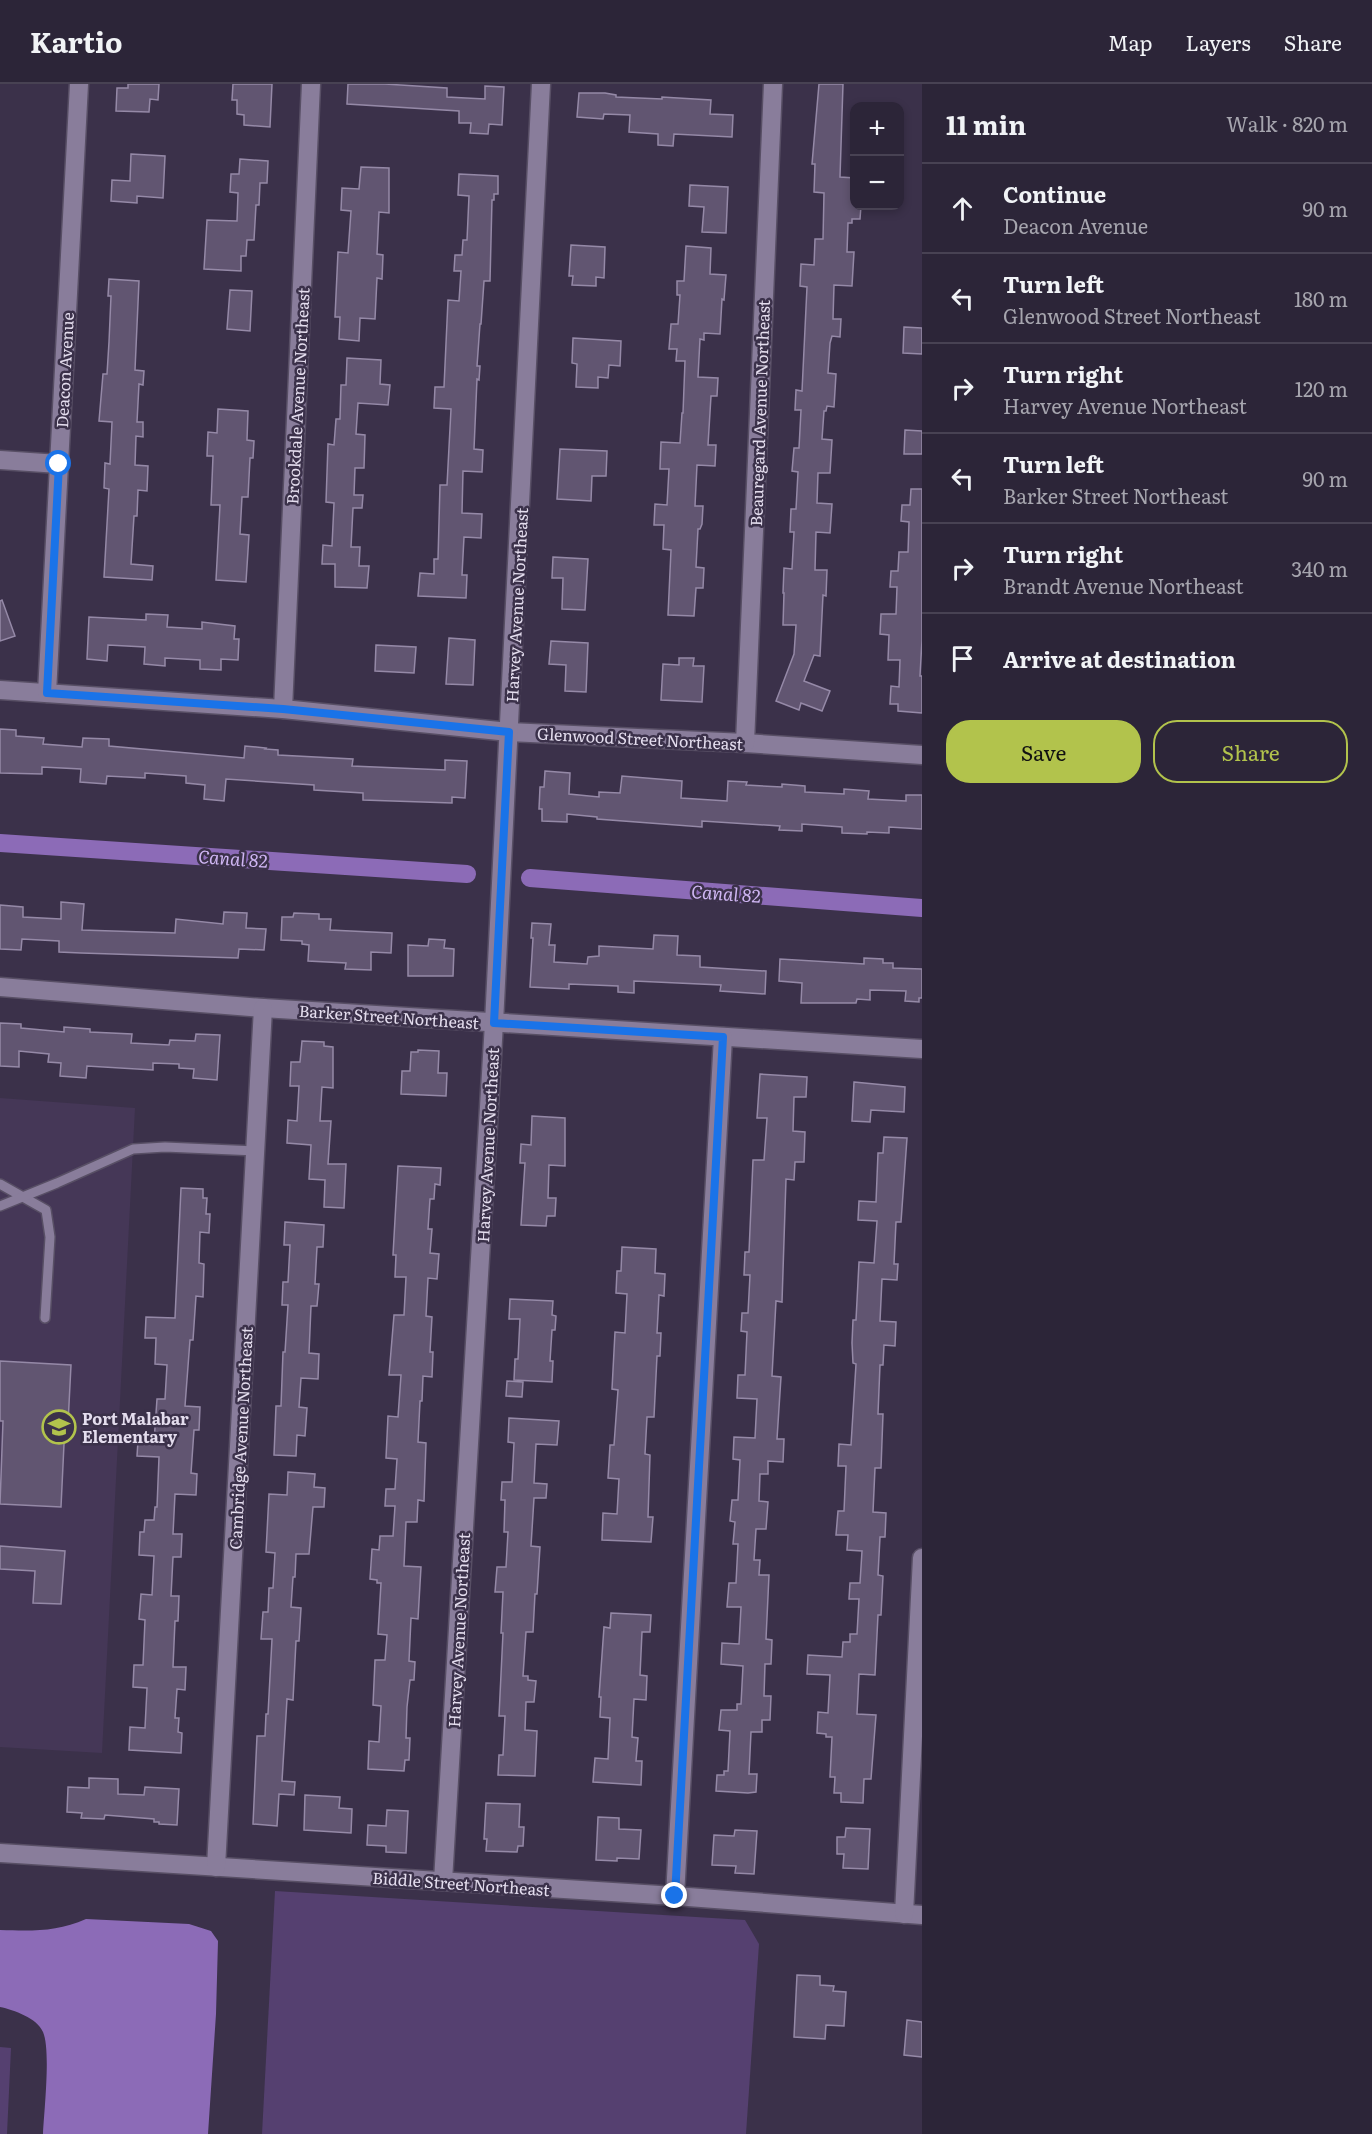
<!DOCTYPE html>
<html lang="en">
<head>
<meta charset="utf-8">
<style>
	:root { --surface:#2c2538; --page:#383143; --text:#f1f3f6; --muted:#a6a5ae; --line:#484253; --accent:#b2c34c }
	body { margin:0; font-family:Literata,serif; background:var(--page); color:var(--text) }
	.controls { position:absolute; right:18px; top:18px; display:grid; overflow:hidden; border-radius:12px; box-shadow:0 3px 9px #0003 }
	.controls button { width:54px; height:54px; display:grid; place-items:center; padding:0; border:0; border-bottom:2px solid var(--line); background:var(--surface); color:var(--text); font:30px sans-serif }
	.stop { position:absolute; width:18px; height:18px; margin:-14px; border:4px solid #1a73e8; border-radius:50%; background:#fff }
	.stop.end { background:#1a73e8; border-color:#fff; box-shadow:0 2px 6px #0008 }
	.list { margin:0; padding:0; list-style:none }
	h2 { display:flex; justify-content:space-between; align-items:center; height:78px; margin:0; padding:0 24px; font-size:26px }
	h2 small { font-size:20px; font-weight:400; color:var(--muted) }
	.list li { display:grid; grid-template-columns:39px 1fr auto; gap:18px; align-items:center; box-sizing:border-box; height:90px; padding:0 24px; border-top:2px solid var(--line) }
	.list b { display:block; font-size:22px; white-space:nowrap }
	.list p { margin:0; font-size:20px; white-space:nowrap; color:var(--muted) }
	.list em { font-size:20px; font-style:normal; color:var(--muted) }
	.actions { display:flex; gap:12px; padding:18px 24px }
	.actions a { flex:1; padding:14px 0; border:2px solid var(--accent); border-radius:24px; text-align:center; font-size:21px; color:var(--accent) }
	.actions .main { background:var(--accent); color:#111 }
	.icon { flex:none; width:33px; height:33px; fill:none; stroke:currentColor; stroke-width:2; stroke-linecap:round; stroke-linejoin:round }
	.map { position:relative; flex:none; width:922px; height:2050px; overflow:hidden }
	header { display:flex; align-items:center; gap:36px; box-sizing:border-box; height:84px; padding:0 30px; background:var(--surface); border-bottom:2px solid var(--line) }
	header strong { font-size:28px }
	nav { display:flex; gap:33px; margin-inline-start:auto; font-size:21px }
	main { display:flex }
	aside { flex:1; background:var(--surface) }
	.map>svg:first-child { display:block }
</style>
</head>
<body>
<header>
<strong>Kartio</strong>
<nav><a>Map</a><a>Layers</a><a>Share</a></nav>
</header>
<main>
<div class="map">
<svg width="922" height="2050" viewBox="0 0 922 2050">
	<rect width="100%" height="100%" fill="#3b314a"/>
	<polygon fill="#453757" points="0,1014 135,1024 102,1669 0,1663"/>
	<g fill="#554070">
		<polygon points="275,1807 745,1836 759,1860 746,2050 262,2050"/>
		<polygon points="0,1963 11,1964 7,2050 0,2050"/>
	</g>
	<path fill="#8c6bb7" d="M86,1835L189,1840L211,1847L218,1857L216,1930L208,2050H43C44,2028 51,1966 43,1948C37,1934 14,1926 0,1923V1846C32,1847 57,1848 86,1835Z"/>
	<g fill="none" stroke-linecap="round" stroke-linejoin="round">
		<g stroke="#8c6bb7" stroke-width="18">
			<polyline points="0,759 467,790"/>
			<polyline points="530,794 922,824"/>
		</g>
	</g>
	<g fill="#615571" stroke="#9589a7" stroke-width="1.5">
		<polygon points="128,0 159,0 158,16 150,15 149,28 116,27 117,4 128,4"/>
		<polygon points="233,0 272,0 270,43 244,41 244,31 237,30 237,16 232,16"/>
		<polygon points="348,0 385,0 447,4 447,13 485,15 485,2 504,3 502,41 489,40 488,50 470,49 471,39 459,39 459,27 347,20"/>
		<polygon points="819,0 843,0 840,93 855,94 855,122 861,122 860,135 852,135 852,139 848,139 847,168 854,168 852,202 834,201 833,235 841,235 840,253 832,252 830,259 828,289 836,290 834,323 827,322 826,327 824,327 822,355 832,356 830,389 818,389 817,419 832,420 830,449 816,448 815,486 827,486 826,512 823,511 820,572 814,571 804,597 830,607 822,627 801,619 799,626 776,617 794,570 796,541 783,541 784,509 783,509 784,484 792,485 794,448 790,448 791,425 796,425 798,388 792,387 794,364 799,364 801,326 795,326 796,306 802,307 807,203 800,202 801,180 814,181 815,155 823,155 824,109 814,108 815,80 812,80"/>
		<polygon points="579,9 605,9 616,11 616,13 662,15 662,13 711,16 710,30 733,31 732,53 674,50 673,62 658,61 658,50 629,48 630,31 604,30 603,35 577,33"/>
		<polygon points="131,70 165,72 163,114 137,112 137,119 111,117 112,96 130,97"/>
		<polygon points="240,75 268,77 267,99 260,99 259,121 256,121 254,156 247,156 246,172 241,172 241,187 204,185 207,136 237,137 238,109 230,108 231,90 239,90"/>
		<polygon points="361,83 389,84 389,129 379,128 377,170 383,171 382,195 377,194 375,235 360,234 359,257 339,255 340,233 335,233 338,168 348,169 351,127 341,126 342,104 359,105"/>
		<polygon points="459,90 498,92 498,110 494,110 494,116 492,116 490,197 484,197 481,240 480,240 477,282 480,282 479,296 477,295 474,365 483,366 482,388 463,387 462,429 482,430 481,454 464,453 462,491 467,491 466,514 418,512 420,489 434,490 434,475 438,475 440,401 447,401 451,325 434,324 435,303 444,303 448,216 459,217 461,187 454,187 455,171 462,171 463,156 467,156 469,112 458,111"/>
		<polygon points="690,101 728,103 726,149 702,148 704,123 689,122"/>
		<polygon points="571,161 605,163 604,194 596,193 596,202 572,201 573,192 569,192"/>
		<polygon points="686,162 711,164 710,190 726,191 724,216 722,215 720,250 704,249 704,256 700,255 698,293 718,294 717,312 711,312 708,361 716,361 715,382 697,381 695,422 703,422 702,440 700,445 698,445 696,483 704,484 703,504 696,504 694,532 668,531 671,466 663,465 664,441 654,441 655,420 667,421 669,385 660,385 661,358 680,359 682,329 683,329 685,277 676,277 677,265 669,265 671,240 678,240 680,211 677,211 677,197 684,197"/>
		<polygon points="109,195 139,197 135,286 144,287 143,301 139,300 137,338 143,338 143,353 136,352 135,381 148,382 147,407 138,406 137,432 134,432 131,480 153,482 152,496 104,493 109,405 104,404 105,379 110,380 112,338 99,337 103,290 107,290 109,258 111,212 108,212"/>
		<polygon points="230,206 252,207 250,247 227,245"/>
		<polygon points="904,243 922,244 922,270 903,269"/>
		<polygon points="573,254 621,257 620,282 609,281 608,294 598,293 598,304 576,303 577,280 572,279"/>
		<polygon points="347,274 381,276 380,300 390,301 388,321 358,319 356,350 365,351 364,384 355,384 354,411 363,411 362,424 353,424 351,463 360,463 359,482 369,482 367,504 335,503 335,480 322,480 323,461 332,462 334,419 326,418 328,360 334,361 336,335 340,335 341,301 346,301"/>
		<polygon points="218,325 248,327 247,356 254,357 253,374 250,374 248,413 242,413 240,450 249,451 246,498 216,496 220,421 211,421 213,372 207,372 208,348 217,349"/>
		<polygon points="905,346 922,347 922,370 904,370"/>
		<polygon points="560,365 607,367 606,392 592,392 591,417 557,415"/>
		<polygon points="911,405 922,405 922,556 920,592 922,592 922,629 898,627 898,620 890,620 891,602 899,603 900,576 888,576 889,551 880,550 881,530 896,530 897,503 890,503 891,487 898,487 899,468 908,468 909,438 901,437 902,421 910,421"/>
		<polygon points="553,473 588,475 585,526 562,525 563,494 552,494"/>
		<polygon points="2,516 15,552 0,557 0,517"/>
		<polygon points="146,530 168,531 167,543 202,545 202,538 235,542 234,555 239,555 238,576 221,575 221,586 200,585 200,576 165,574 165,582 144,580 145,563 108,561 107,577 87,575 89,533 146,536"/>
		<polygon points="449,554 475,556 473,601 446,600"/>
		<polygon points="551,557 588,559 586,608 565,607 566,581 549,580"/>
		<polygon points="376,561 416,563 414,589 375,587"/>
		<polygon points="679,574 694,574 693,582 704,582 702,618 661,616 663,580 679,581"/>
		<polygon points="0,645 16,646 16,652 44,654 43,660 82,663 83,654 109,655 109,662 244,674 245,662 266,664 265,665 278,666 278,671 353,675 352,682 445,686 445,676 467,677 465,714 452,713 452,719 363,716 363,709 314,706 314,701 226,695 224,717 204,715 205,701 186,699 186,692 145,689 145,694 107,692 106,700 80,698 81,685 42,683 42,690 0,689"/>
		<polygon points="545,687 570,689 569,710 599,713 599,708 620,709 622,692 682,697 681,714 727,717 728,697 747,698 746,701 782,703 782,700 805,702 805,708 844,710 844,705 869,707 868,715 906,717 906,711 922,711 922,745 889,743 889,749 867,748 867,750 842,749 842,743 802,740 802,747 779,746 780,742 702,737 702,743 597,735 597,733 567,730 567,738 542,737 542,725 539,725 540,703 544,703"/>
		<polygon points="61,818 84,820 82,846 175,849 176,835 223,840 224,828 247,829 246,844 266,845 264,866 239,865 238,874 81,869 59,868 59,857 22,855 21,866 0,865 0,821 23,823 23,833 61,835"/>
		<polygon points="294,829 319,830 319,835 331,835 330,846 392,849 391,869 371,868 371,886 345,885 346,879 308,877 309,861 302,860 302,857 281,856 282,833 293,833"/>
		<polygon points="532,839 551,840 549,861 555,861 554,878 587,880 588,873 599,872 599,862 653,865 654,851 678,852 677,871 700,872 700,883 766,887 765,910 720,907 721,901 634,897 634,909 618,908 618,902 569,900 569,905 530,903 533,854 531,854"/>
		<polygon points="429,855 445,856 444,864 454,865 453,892 408,892 408,861 428,862"/>
		<polygon points="864,874 883,875 883,879 893,879 893,884 922,885 922,914 919,914 919,918 905,917 906,907 870,906 870,916 857,915 856,919 801,919 802,899 779,897 780,875 864,880"/>
		<polygon points="0,939 21,940 21,944 64,948 64,943 90,945 90,948 132,950 131,959 169,961 170,956 195,957 196,950 220,951 217,996 193,994 194,985 179,984 179,980 153,979 153,986 87,982 86,994 60,992 61,979 48,978 49,970 19,967 19,983 0,982"/>
		<polygon points="302,957 324,958 324,962 333,963 333,1004 322,1003 320,1037 331,1037 328,1080 346,1080 344,1124 324,1123 325,1096 309,1095 311,1061 287,1059 288,1036 297,1037 299,1002 290,1002 291,978 300,978"/>
		<polygon points="418,966 439,967 438,989 447,989 446,1012 401,1010 402,987 410,987 411,968 418,968"/>
		<polygon points="760,990 807,993 806,1013 794,1013 793,1047 805,1048 804,1078 795,1078 794,1096 786,1095 782,1218 776,1217 772,1292 781,1293 777,1355 784,1355 783,1378 768,1377 768,1390 760,1390 759,1417 768,1418 766,1445 756,1445 754,1476 760,1476 759,1491 769,1491 766,1555 772,1556 771,1580 765,1580 764,1612 771,1612 770,1636 762,1636 762,1648 751,1648 749,1690 757,1690 756,1708 748,1709 716,1707 717,1691 724,1691 724,1687 728,1687 730,1647 719,1646 721,1626 737,1626 737,1620 741,1620 743,1582 721,1580 722,1559 739,1560 741,1523 727,1523 729,1499 736,1499 738,1460 733,1460 735,1438 730,1437 732,1416 738,1416 740,1376 733,1375 734,1353 755,1354 757,1315 737,1314 738,1291 745,1291 747,1248 741,1247 742,1229 748,1229 750,1191 744,1191 745,1168 749,1168 753,1076 764,1076 767,1034 757,1034"/>
		<polygon points="854,998 905,1003 904,1028 871,1026 870,1038 852,1037"/>
		<polygon points="532,1032 565,1034 565,1082 549,1081 548,1114 556,1114 555,1132 547,1132 546,1142 521,1141 525,1079 520,1079 521,1060 531,1061"/>
		<polygon points="884,1053 907,1054 901,1138 896,1138 894,1180 898,1180 897,1196 882,1195 880,1237 896,1238 895,1262 884,1261 883,1281 880,1281 878,1330 883,1330 881,1384 875,1384 873,1428 886,1429 885,1453 880,1453 878,1491 883,1492 881,1531 878,1531 875,1591 859,1590 857,1630 876,1631 871,1695 864,1695 863,1719 841,1718 841,1709 834,1709 835,1693 830,1693 832,1653 826,1653 826,1650 817,1649 818,1628 828,1629 830,1591 807,1590 808,1571 842,1573 843,1558 850,1558 850,1550 857,1550 859,1515 849,1515 850,1499 860,1499 862,1467 847,1466 848,1451 836,1451 838,1427 844,1427 846,1382 838,1382 839,1360 851,1361 856,1280 853,1279 852,1259 853,1236 856,1236 859,1178 874,1179 877,1137 858,1136 859,1117 876,1118 878,1069 883,1069"/>
		<polygon points="398,1082 441,1084 440,1101 435,1100 434,1115 430,1115 428,1145 432,1145 430,1169 439,1170 437,1195 428,1194 426,1232 432,1233 430,1268 433,1268 432,1293 423,1292 422,1317 420,1317 418,1358 426,1359 424,1417 418,1416 417,1438 406,1438 404,1482 421,1483 418,1535 411,1534 409,1577 415,1578 414,1596 410,1596 407,1623 406,1654 410,1654 409,1676 405,1676 404,1687 368,1685 369,1657 379,1658 381,1622 373,1621 375,1576 385,1576 387,1551 378,1550 381,1499 377,1499 377,1496 370,1495 372,1465 379,1466 380,1452 393,1452 395,1422 385,1422 386,1405 395,1405 397,1375 386,1374 388,1332 398,1333 401,1291 389,1291 394,1231 404,1231 406,1193 395,1193 396,1171 393,1171"/>
		<polygon points="181,1104 203,1105 203,1114 207,1114 206,1130 210,1130 209,1149 200,1148 199,1179 204,1180 203,1213 196,1212 193,1256 190,1256 185,1322 200,1323 199,1346 194,1346 191,1389 197,1390 196,1411 175,1410 173,1450 182,1450 181,1473 173,1473 171,1512 179,1512 178,1537 175,1537 173,1583 186,1583 185,1606 177,1605 175,1634 179,1634 178,1648 182,1649 181,1669 129,1666 130,1643 145,1644 147,1604 133,1603 134,1581 143,1581 145,1536 139,1535 141,1510 152,1511 154,1472 139,1471 140,1448 144,1448 145,1436 154,1436 155,1423 157,1423 159,1373 137,1372 138,1357 154,1358 157,1315 165,1315 167,1281 155,1280 156,1254 145,1254 146,1233 175,1234"/>
		<polygon points="285,1138 324,1141 323,1163 317,1163 315,1200 319,1200 317,1222 311,1222 309,1269 319,1270 318,1295 301,1294 299,1323 307,1324 305,1352 297,1351 296,1372 274,1371 276,1322 281,1322 283,1268 285,1268 288,1221 282,1221 283,1198 288,1198 290,1161 284,1161"/>
		<polygon points="622,1163 656,1165 655,1189 665,1190 664,1212 659,1211 657,1249 661,1249 660,1272 657,1272 654,1333 647,1333 645,1370 650,1371 648,1433 653,1433 651,1458 602,1456 603,1429 617,1430 619,1395 608,1394 610,1361 614,1361 618,1306 612,1305 615,1248 625,1249 627,1210 616,1209 617,1187 621,1187"/>
		<polygon points="510,1215 553,1217 552,1231 556,1232 555,1246 552,1246 550,1277 553,1277 552,1298 514,1296 515,1275 518,1275 520,1235 509,1235"/>
		<polygon points="0,1277 71,1281 68,1340 65,1339 61,1423 0,1420 3,1337 0,1337"/>
		<polygon points="507,1297 523,1298 522,1313 506,1312"/>
		<polygon points="509,1334 559,1337 557,1361 536,1360 534,1399 547,1400 546,1414 534,1414 531,1462 540,1463 537,1510 535,1510 533,1548 526,1548 523,1592 528,1592 528,1596 536,1597 534,1618 526,1618 525,1646 537,1647 535,1692 498,1691 499,1671 503,1671 505,1632 499,1632 503,1549 501,1549 503,1508 495,1508 497,1483 506,1483 508,1448 504,1448 505,1416 501,1416 502,1398 512,1398 514,1359 508,1358"/>
		<polygon points="288,1388 315,1390 314,1403 325,1404 324,1423 313,1423 309,1470 296,1470 295,1493 293,1493 291,1523 301,1524 299,1557 296,1557 293,1616 287,1615 282,1697 295,1698 294,1711 279,1710 277,1742 253,1740 257,1652 265,1652 266,1630 268,1630 272,1555 261,1555 263,1528 268,1528 269,1504 273,1504 275,1469 266,1468 269,1410 287,1411"/>
		<polygon points="0,1462 65,1467 61,1520 33,1519 35,1487 0,1485"/>
		<polygon points="611,1529 651,1531 650,1548 642,1548 640,1591 647,1592 646,1616 634,1615 632,1653 638,1654 636,1677 642,1677 641,1701 593,1698 595,1674 608,1675 610,1634 600,1633 601,1613 599,1613 604,1543 610,1544"/>
		<polygon points="89,1694 118,1695 118,1710 144,1711 145,1703 179,1705 177,1741 159,1740 159,1738 154,1738 154,1735 105,1731 104,1735 81,1734 82,1729 67,1728 68,1703 89,1704"/>
		<polygon points="305,1711 340,1713 339,1724 352,1725 351,1749 304,1746"/>
		<polygon points="486,1719 520,1720 519,1743 524,1743 523,1762 518,1762 517,1768 486,1767 487,1755 484,1755"/>
		<polygon points="387,1726 408,1727 406,1769 386,1768 386,1762 367,1761 368,1741 386,1742"/>
		<polygon points="598,1733 619,1734 619,1745 641,1746 639,1775 617,1774 617,1777 596,1776"/>
		<polygon points="846,1744 870,1745 868,1785 843,1784 844,1770 837,1770 837,1753 845,1753"/>
		<polygon points="735,1746 757,1747 754,1790 735,1789 736,1782 712,1781 714,1751 734,1752"/>
		<polygon points="797,1891 820,1892 820,1901 834,1902 833,1907 846,1908 844,1942 826,1941 825,1955 794,1953"/>
		<polygon points="907,1936 922,1938 922,1973 904,1971"/>
	</g>
	<g fill="none" stroke-linecap="round" stroke-linejoin="round">
		<defs>
			<g id="service">
				<polyline points="0,1100 46,1126 50,1153 45,1234"/>
				<polyline points="0,1122 57,1099 133,1065 165,1063 256,1067"/>
			</g>
			<g id="minor">
				<polyline points="0,376 59,380"/>
				<polyline points="0,606 283,625 509,648 745,659 922,671"/>
				<polyline points="47,609 79,0"/>
				<polyline points="283,625 311,0"/>
				<polyline points="745,659 773,0"/>
				<polyline points="0,903 263,924 922,965"/>
				<polyline points="0,1769 675,1812 922,1831"/>
				<polyline points="216,1783 263,924"/>
				<polyline points="443,1797 494,939 541,0"/>
				<polyline points="675,1812 723,953"/>
				<polyline points="904,1830 922,1474"/>
			</g>
		</defs>
		<use href="#service" stroke="#584f65" stroke-width="12"/>
		<use href="#minor" stroke="#584f65" stroke-width="21"/>
		<use href="#service" stroke="#897d9b" stroke-width="9"/>
		<use href="#minor" stroke="#897d9b" stroke-width="18"/>
	</g>
	<g fill="none" stroke-linecap="round" stroke-linejoin="round">
		<polyline stroke="#1a73e8" stroke-width="8" points="59,380 47,609 283,625 509,648 494,939 723,953 675,1812"/>
	</g>
	<defs>
		<symbol id="school-ring" viewBox="-11 -11 22 22"><circle r="9.5" fill="#3b314a" stroke="#b2c34c" stroke-width="1.5"/><path d="M0-5L7-2L0 1L-7-2ZM-4 1L0 2.5L4 1V4Q0 6-4 4Z" fill="#b2c34c"/></symbol>
	</defs>
	<g fill-rule="evenodd">
		<use href="#school-ring" x="40" y="1324" width="38" height="38"/>
	</g>
	<g text-anchor="middle" dominant-baseline="central" stroke-width="5" stroke-linejoin="round" paint-order="stroke">
		<g font-size="16" fill="#e4ddee" stroke="#3b314a">
			<text transform="translate(64 286) rotate(-87)">Deacon Avenue</text>
			<text transform="translate(297 312) rotate(-87)">Brookdale Avenue Northeast</text>
			<text transform="translate(759 329) rotate(-88)">Beauregard Avenue Northeast</text>
			<text transform="translate(516 521) rotate(-87)">Harvey Avenue Northeast</text>
			<text transform="translate(640 654) rotate(3)">Glenwood Street Northeast</text>
			<text transform="translate(389 932) rotate(4)">Barker Street Northeast</text>
			<text transform="translate(487 1061) rotate(-87)">Harvey Avenue Northeast</text>
			<text transform="translate(240 1354) rotate(-87)">Cambridge Avenue Northeast</text>
			<text transform="translate(458 1546) rotate(-87)">Harvey Avenue Northeast</text>
			<text transform="translate(461 1799) rotate(4)">Biddle Street Northeast</text>
		</g>
		<g font-size="16" font-weight="bold" fill="#e4ddee" stroke="#3b314a" text-anchor="start">
			<text x="82" y="1334">Port Malabar<tspan x="82" dy="18">Elementary</tspan></text>
		</g>
		<g font-size="18" font-style="italic" fill="#ceb5f2" stroke="#3b314a">
			<text transform="translate(233 774) rotate(4)">Canal 82</text>
			<text transform="translate(726 809) rotate(4)">Canal 82</text>
		</g>
	</g>
</svg>
<div class="controls">
<button>+</button>
<button>−</button>
</div>
<div class="stop" style="left:59px;top:380px"></div>
<div class="stop end" style="left:675px;top:1812px"></div>
</div>
<aside>
<h2>11 min<small>Walk · 820 m</small></h2>
<ul class="list">
<li><svg class="icon" aria-label="ahead" viewBox="0 0 24 24"><path d="M12 20V5M6 11l6-6 6 6"/></svg><div><b>Continue</b><p>Deacon Avenue</p></div><em>90 m</em></li>
<li><svg class="icon" aria-label="left" viewBox="0 0 24 24"><path d="M17 20v-9H6M10 6l-5 5 5 5"/></svg><div><b>Turn left</b><p>Glenwood Street Northeast</p></div><em>180 m</em></li>
<li><svg class="icon" aria-label="right" viewBox="0 0 24 24"><path d="M7 20v-9h11M14 6l5 5-5 5"/></svg><div><b>Turn right</b><p>Harvey Avenue Northeast</p></div><em>120 m</em></li>
<li><svg class="icon" aria-label="left" viewBox="0 0 24 24"><path d="M17 20v-9H6M10 6l-5 5 5 5"/></svg><div><b>Turn left</b><p>Barker Street Northeast</p></div><em>90 m</em></li>
<li><svg class="icon" aria-label="right" viewBox="0 0 24 24"><path d="M7 20v-9h11M14 6l5 5-5 5"/></svg><div><b>Turn right</b><p>Brandt Avenue Northeast</p></div><em>340 m</em></li>
<li><svg class="icon" aria-label="arrive" viewBox="0 0 24 24"><path d="M6 21V4h12l-3 4 3 4H6"/></svg><div><b>Arrive at destination</b></div></li>
</ul>
<div class="actions"><a class="main">Save</a><a>Share</a></div>
</aside>
</main>
</body>
</html>
